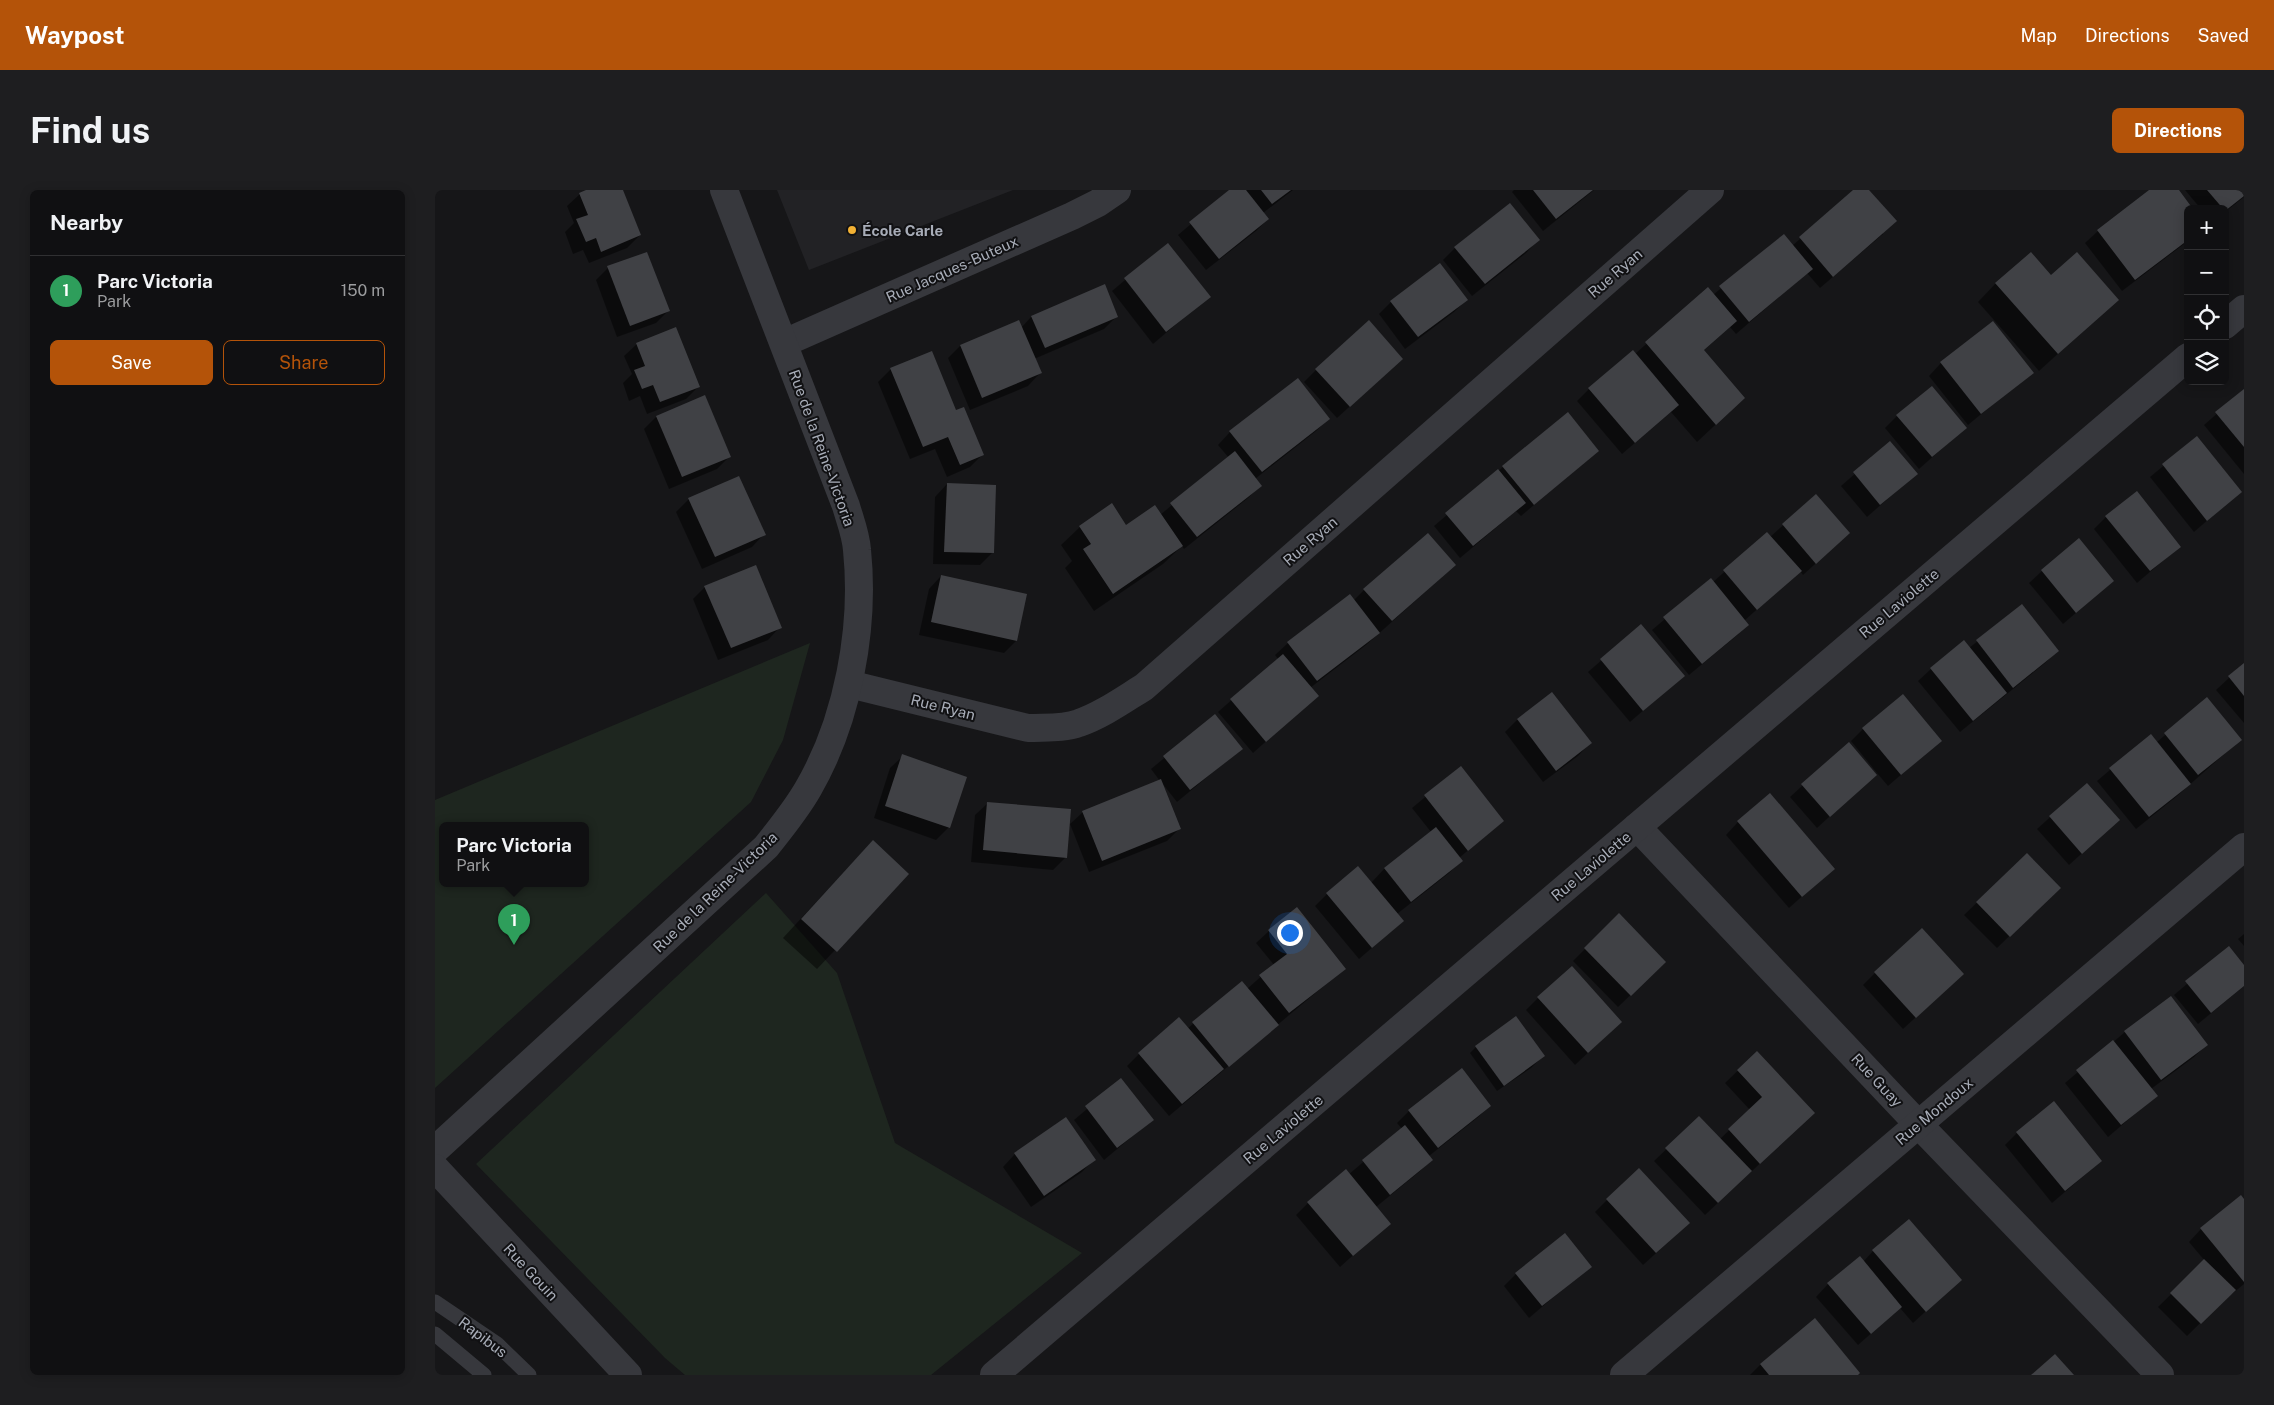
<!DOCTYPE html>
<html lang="en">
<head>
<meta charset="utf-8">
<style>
	:root { --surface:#101012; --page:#1e1e20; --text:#f1f3f6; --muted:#9c9d9f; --line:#303032; --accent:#b45309 }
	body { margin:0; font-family:"Public Sans",sans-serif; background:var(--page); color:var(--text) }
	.controls { position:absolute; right:15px; top:15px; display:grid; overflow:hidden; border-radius:8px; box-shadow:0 2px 12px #0003 }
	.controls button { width:45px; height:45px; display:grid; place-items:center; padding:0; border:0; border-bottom:1px solid var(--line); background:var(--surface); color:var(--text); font:25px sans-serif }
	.you { position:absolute; left:854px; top:742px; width:18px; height:18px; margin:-12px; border:4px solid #fff; border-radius:50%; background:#1a73e8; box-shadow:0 0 0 8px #1a73e833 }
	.badge { display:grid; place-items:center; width:32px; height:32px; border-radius:50%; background:var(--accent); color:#fff; font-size:16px; font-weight:700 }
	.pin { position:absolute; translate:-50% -41px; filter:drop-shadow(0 1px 2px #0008) }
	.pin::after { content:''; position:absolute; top:26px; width:18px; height:15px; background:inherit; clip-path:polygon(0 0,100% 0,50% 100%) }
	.popup { position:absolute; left:4px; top:632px; width:150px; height:65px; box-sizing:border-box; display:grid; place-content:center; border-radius:8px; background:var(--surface); filter:drop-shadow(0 1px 4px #0005); font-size:16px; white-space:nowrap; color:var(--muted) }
	.popup b { font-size:19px; color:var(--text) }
	.popup::after { content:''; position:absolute; left:50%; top:100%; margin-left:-10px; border:10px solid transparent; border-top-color:var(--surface) }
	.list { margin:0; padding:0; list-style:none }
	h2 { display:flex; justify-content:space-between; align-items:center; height:65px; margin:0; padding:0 20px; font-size:21px }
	h2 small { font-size:16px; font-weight:400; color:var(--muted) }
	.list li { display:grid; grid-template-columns:32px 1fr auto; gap:15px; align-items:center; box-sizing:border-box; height:70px; padding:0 20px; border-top:1px solid var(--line) }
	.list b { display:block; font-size:19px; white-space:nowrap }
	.list p { margin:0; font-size:16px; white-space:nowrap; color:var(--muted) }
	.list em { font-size:16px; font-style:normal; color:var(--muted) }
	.actions { display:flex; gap:10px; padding:15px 20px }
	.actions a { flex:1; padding:11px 0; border:1px solid var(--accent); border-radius:8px; text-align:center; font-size:18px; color:var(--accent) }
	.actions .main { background:var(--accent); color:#fff }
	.icon { flex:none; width:28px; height:28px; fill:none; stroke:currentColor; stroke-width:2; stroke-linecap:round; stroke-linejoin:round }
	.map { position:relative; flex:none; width:1809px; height:1185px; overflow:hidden; border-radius:8px }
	header { display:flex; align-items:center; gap:30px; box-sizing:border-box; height:70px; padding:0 25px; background:var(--accent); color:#fff }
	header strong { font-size:24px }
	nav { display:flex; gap:28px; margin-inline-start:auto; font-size:18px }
	.intro { display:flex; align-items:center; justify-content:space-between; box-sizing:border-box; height:120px; padding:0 30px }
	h1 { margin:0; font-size:35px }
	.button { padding:12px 22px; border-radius:8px; background:var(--accent); color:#fff; font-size:18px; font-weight:700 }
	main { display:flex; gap:30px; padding:0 30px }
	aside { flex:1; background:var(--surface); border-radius:8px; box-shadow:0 2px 12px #0003 }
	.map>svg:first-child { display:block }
</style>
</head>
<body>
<header>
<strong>Waypost</strong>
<nav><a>Map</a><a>Directions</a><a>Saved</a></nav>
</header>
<div class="intro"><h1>Find us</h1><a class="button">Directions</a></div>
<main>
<aside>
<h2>Nearby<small></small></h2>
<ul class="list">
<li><span class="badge" style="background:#2e9e5b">1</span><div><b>Parc Victoria</b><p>Park</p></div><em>150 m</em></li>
</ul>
<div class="actions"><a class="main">Save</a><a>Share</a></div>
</aside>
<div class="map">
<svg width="1809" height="1185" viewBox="0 0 1809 1185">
	<rect width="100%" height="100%" fill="#161618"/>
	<polygon fill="#222225" points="342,0 578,0 374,80"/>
	<g fill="#1e261f" fill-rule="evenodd">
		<path d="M375,453L348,550L316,612L0,898V610ZM8,636H150V694H8Z"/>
		<polygon points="331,703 402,783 460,953 647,1063 496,1185 250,1185 230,1168 41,974"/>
	</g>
	<g fill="#0007">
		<polygon points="154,0 187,0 205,45 192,58 154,73 148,60 138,64 130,42 139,33 132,16 145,4"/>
		<polygon points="796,0 858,0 828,23 833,29 821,41 771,80 743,45"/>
		<polygon points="1079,0 1159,0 1108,41 1077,2"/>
		<polygon points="1420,0 1432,0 1448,44 1385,98 1372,83 1301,144 1295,137 1268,161 1309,208 1262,252 1236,222 1187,264 1142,211 1154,199 1200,164 1273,99 1278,105 1348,46 1357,56"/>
		<polygon points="1715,0 1742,0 1753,19 1753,51 1687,101 1650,53 1663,41"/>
		<polygon points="1750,0 1809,0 1809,7 1790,22 1790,19 1766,19"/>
		<polygon points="1103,50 1091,63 1037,106 1008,70 1020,58"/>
		<polygon points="733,54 774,106 718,154 677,101"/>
		<polygon points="173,78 233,121 221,133 182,147 161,90"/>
		<polygon points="1616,87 1682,110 1604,181 1543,112 1561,93"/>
		<polygon points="1031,110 1019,122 970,159 944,124 956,112"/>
		<polygon points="682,126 669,139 599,169 605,183 593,196 535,220 513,168 525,156 586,138 596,127"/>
		<polygon points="202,154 264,196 251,209 212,224 205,206 194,211 188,193 197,184 189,166"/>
		<polygon points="497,162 521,222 547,265 535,277 512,287 500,259 475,269 443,192 456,179"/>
		<polygon points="1506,173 1597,182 1533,235 1494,186"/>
		<polygon points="881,180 954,181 902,228 869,192"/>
		<polygon points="1809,200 1809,284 1769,235"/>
		<polygon points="1462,226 1530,238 1484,279 1450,238"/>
		<polygon points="221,227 294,267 282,279 234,299 209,239"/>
		<polygon points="893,229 881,241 820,289 825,296 813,308 749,359 747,356 728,374 659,421 630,378 637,371 626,355 645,337 691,336 725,325 794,268 783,255 795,242"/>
		<polygon points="1762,248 1805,302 1759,342 1715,287"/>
		<polygon points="1455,253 1481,284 1432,327 1406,296"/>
		<polygon points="1163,261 1086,326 1081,321 1025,368 999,336 1068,277"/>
		<polygon points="303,287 329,344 317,357 267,379 241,322 254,309"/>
		<polygon points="512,294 557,363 545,375 498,374 500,307"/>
		<polygon points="1381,306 1401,355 1368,385 1365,381 1309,431 1313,435 1300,447 1254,485 1217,440 1276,390 1278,392 1332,344 1335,347"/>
		<polygon points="1671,327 1744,357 1702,393 1659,339"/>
		<polygon points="1607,381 1678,391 1628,434 1594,393"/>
		<polygon points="506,386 591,405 581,451 569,463 484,445 494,399"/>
		<polygon points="1007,387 931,455 875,498 882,506 818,563 783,522 843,469 840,465 853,453 914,406 918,411 929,400"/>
		<polygon points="270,397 345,437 333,450 283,470 258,409"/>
		<polygon points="1587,416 1622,461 1610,473 1525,542 1483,491 1496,479 1534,458"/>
		<polygon points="1206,436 1248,486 1195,532 1153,482"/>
		<polygon points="1809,474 1809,533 1781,500"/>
		<polygon points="1117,503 1155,553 1143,566 1108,592 1070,542 1082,530"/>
		<polygon points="1772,509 1805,550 1742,606 1701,639 1662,591 1716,545 1722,552"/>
		<polygon points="780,526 806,559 742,612 727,593 744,639 732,651 654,682 635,634 648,622 725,591 716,579"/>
		<polygon points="1428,539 1505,551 1453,596 1442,583 1382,638 1355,607 1413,554 1440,584 1442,583 1416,551"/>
		<polygon points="468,566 514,637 501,650 439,628 455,578"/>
		<polygon points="1025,578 1068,631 1024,668 1026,671 1014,683 962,724 968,731 924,769 880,716 892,704 936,693 949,679 996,642 977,618"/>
		<polygon points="1652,594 1684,630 1634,675 1602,639"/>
		<polygon points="553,613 631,667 618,680 536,672 540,625"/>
		<polygon points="1303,632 1398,679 1354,718 1291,645"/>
		<polygon points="1592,664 1624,698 1562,758 1529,725"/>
		<polygon points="420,670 472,684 382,779 348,748"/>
		<polygon points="1184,725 1230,772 1183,817 1138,771"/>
		<polygon points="834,741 909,779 734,926 692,876 704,864 752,839 807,792 812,799 839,775 821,753"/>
		<polygon points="1809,744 1809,756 1803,749"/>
		<polygon points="1794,758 1809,777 1809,796 1763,834 1739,805"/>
		<polygon points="1440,783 1515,796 1468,839 1428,795"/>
		<polygon points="1103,808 1173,844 1140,875 1091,820"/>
		<polygon points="1690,842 1771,855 1759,867 1716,899 1721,906 1673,947 1630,893"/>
		<polygon points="1041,857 1109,865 1096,878 1062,901 1035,863"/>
		<polygon points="1321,863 1366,935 1270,1025 1219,971 1264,928 1285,949 1315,920 1290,893"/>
		<polygon points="686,890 717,930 669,970 639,930"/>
		<polygon points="1055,916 1042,928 994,966 996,970 984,982 941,1017 954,1033 905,1077 861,1025 873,1013 913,985 967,939 962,933 974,921"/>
		<polygon points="1582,943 1666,971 1617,1013 1570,955"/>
		<polygon points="580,964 659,969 647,982 596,1017 568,977"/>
		<polygon points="1172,1010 1241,1045 1208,1075 1160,1022"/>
		<polygon points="1809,1010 1809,1094 1797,1104 1796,1103 1752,1146 1723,1117 1770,1071 1754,1052 1766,1039"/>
		<polygon points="1438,1061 1525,1090 1478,1133 1465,1118 1423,1155 1381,1107 1393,1094 1428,1072"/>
		<polygon points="1155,1076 1094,1128 1069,1096 1081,1084"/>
		<polygon points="1380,1129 1421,1185 1315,1185 1325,1175"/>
	</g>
	<g fill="#404145">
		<polygon points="151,0 188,0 206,45 166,62 161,48 151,52 141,29 153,25 144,3"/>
		<polygon points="794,0 811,0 834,29 784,69 754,32"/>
		<polygon points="826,0 856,0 837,14"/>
		<polygon points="1098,0 1158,0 1121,29"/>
		<polygon points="1418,0 1434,0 1462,31 1398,87 1364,47"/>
		<polygon points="1714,0 1744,0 1758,19 1753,19 1753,50 1700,90 1662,40"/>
		<polygon points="1772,0 1809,0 1809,6 1790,21"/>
		<polygon points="1075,13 1105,50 1050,94 1019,57"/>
		<polygon points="1349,44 1378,79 1314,132 1284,96"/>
		<polygon points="733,53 776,107 731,142 689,88"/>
		<polygon points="212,62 235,121 195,136 172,76"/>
		<polygon points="1596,62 1616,85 1642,62 1684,110 1623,164 1560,93"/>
		<polygon points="1005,73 1033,110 983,147 955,111"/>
		<polygon points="670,94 683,127 610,158 596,126"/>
		<polygon points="1273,97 1302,131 1269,160 1310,208 1281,235 1210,152"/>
		<polygon points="584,130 607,183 547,208 525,155"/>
		<polygon points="934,130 968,169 915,217 880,179"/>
		<polygon points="1558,131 1599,183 1546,224 1505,172"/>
		<polygon points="241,137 265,197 225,212 218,195 207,199 199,180 210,176 201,153"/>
		<polygon points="1198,160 1244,215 1200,253 1153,198"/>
		<polygon points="497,161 521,220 529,217 549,265 525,275 513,247 488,257 455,178"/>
		<polygon points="863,188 895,229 827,282 794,241"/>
		<polygon points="1497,196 1532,238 1497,267 1461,225"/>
		<polygon points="1809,199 1809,257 1780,222"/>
		<polygon points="270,205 296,267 247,287 221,226"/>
		<polygon points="1133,222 1164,261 1099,315 1067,276"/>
		<polygon points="1762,246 1807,302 1772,331 1727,274"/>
		<polygon points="1455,251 1483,284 1445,315 1418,282"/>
		<polygon points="800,261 827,296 762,347 735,313"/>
		<polygon points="1063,279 1091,313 1038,356 1010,323"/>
		<polygon points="304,286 331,345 280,367 253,308"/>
		<polygon points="512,293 561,295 559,363 509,362"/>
		<polygon points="1702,301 1746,357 1715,381 1670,326"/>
		<polygon points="1381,304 1415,343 1381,374 1347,334"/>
		<polygon points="677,313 691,335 720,315 748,356 678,404 648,359 656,354 644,336"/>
		<polygon points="1332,342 1367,381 1322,420 1288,380"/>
		<polygon points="993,343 1021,375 957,431 928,399"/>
		<polygon points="1644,348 1679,391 1641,423 1606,380"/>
		<polygon points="321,375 347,438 296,458 269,396"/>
		<polygon points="506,385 592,404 582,451 496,432"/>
		<polygon points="1276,388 1314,435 1267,474 1228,427"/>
		<polygon points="915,404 945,443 882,491 852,452"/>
		<polygon points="1587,414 1624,461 1578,498 1541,450"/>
		<polygon points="1206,434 1250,486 1208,521 1165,469"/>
		<polygon points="1529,450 1572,503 1538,531 1495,478"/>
		<polygon points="848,464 884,506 831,552 795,509"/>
		<polygon points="1809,473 1809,506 1793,486"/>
		<polygon points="1117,502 1157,553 1121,581 1082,529"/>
		<polygon points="1468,504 1507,551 1466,585 1427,538"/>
		<polygon points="1772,507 1807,550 1763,585 1729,543"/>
		<polygon points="780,524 808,559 755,600 728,566"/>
		<polygon points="1716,544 1756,594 1714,627 1674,578"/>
		<polygon points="1414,552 1442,585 1395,627 1366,594"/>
		<polygon points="467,564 532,587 515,638 450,616"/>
		<polygon points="1026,576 1069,631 1033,661 989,605"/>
		<polygon points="726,589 746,639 667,671 647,621"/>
		<polygon points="1652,593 1685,630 1647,664 1614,626"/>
		<polygon points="1335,603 1400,679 1367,707 1302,631"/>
		<polygon points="552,612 636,619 632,668 548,660"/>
		<polygon points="1001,637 1028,671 976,712 949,678"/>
		<polygon points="438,650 474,684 402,762 366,729"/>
		<polygon points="1592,663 1626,698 1575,747 1541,712"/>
		<polygon points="923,676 969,731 937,758 891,703"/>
		<polygon points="862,717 911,779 854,823 824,785 852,764 833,740"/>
		<polygon points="1184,723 1231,772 1196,806 1149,758"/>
		<polygon points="1487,738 1529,784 1481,828 1439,782"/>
		<polygon points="1794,756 1809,775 1809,796 1776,823 1750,791"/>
		<polygon points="1137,776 1187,832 1153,863 1102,807"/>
		<polygon points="807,791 844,835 794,877 757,832"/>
		<polygon points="1736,806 1773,855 1726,890 1689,841"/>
		<polygon points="1081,826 1110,866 1069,896 1040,856"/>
		<polygon points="744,827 789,879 747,914 703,863"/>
		<polygon points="1678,850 1723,906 1686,935 1641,880"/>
		<polygon points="1322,861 1380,923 1325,974 1293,939 1327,907 1302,880"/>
		<polygon points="1027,878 1056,916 1003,958 973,920"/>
		<polygon points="686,888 719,930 682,958 650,916"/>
		<polygon points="1619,911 1667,971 1630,1001 1581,942"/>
		<polygon points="1264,926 1317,981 1283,1013 1230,958"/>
		<polygon points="631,927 661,970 609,1006 579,963"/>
		<polygon points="970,935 998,970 955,1005 927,970"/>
		<polygon points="1204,978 1255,1033 1221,1063 1171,1009"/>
		<polygon points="911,979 956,1034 918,1066 872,1012"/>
		<polygon points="1806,1005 1809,1009 1809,1092 1765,1038"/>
		<polygon points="1474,1029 1527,1090 1491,1122 1437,1060"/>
		<polygon points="1130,1043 1157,1077 1107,1116 1080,1083"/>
		<polygon points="1425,1066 1467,1117 1436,1144 1392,1093"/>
		<polygon points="1769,1069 1801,1100 1766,1134 1735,1103"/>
		<polygon points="1380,1128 1425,1183 1423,1185 1334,1185 1325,1174"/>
		<polygon points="1620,1164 1639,1185 1596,1185"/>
	</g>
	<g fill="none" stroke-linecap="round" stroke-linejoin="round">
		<g stroke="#37383d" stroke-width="15">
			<polyline points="0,1112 62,1154 94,1185"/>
			<polyline points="0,1144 49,1185"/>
		</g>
		<g stroke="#37383d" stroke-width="28">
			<polyline points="1790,135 1809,119"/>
			<polyline points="349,153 637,26 663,13 682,0"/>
			<path d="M414,494L593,538C610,537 628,539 644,533C667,525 688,510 709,497L1275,0"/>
			<polyline points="1202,637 1484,935 1725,1185"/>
			<path d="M0,960L331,657C346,638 361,620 373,599C413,530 430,438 422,360C421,345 415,330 411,316L289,0"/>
			<polyline points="0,978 193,1185"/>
			<polyline points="559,1185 1753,167"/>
			<polyline points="1189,1185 1809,657"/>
		</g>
	</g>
	<circle fill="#f2b134" stroke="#111113" stroke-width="2" cx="417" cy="40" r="5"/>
	<g text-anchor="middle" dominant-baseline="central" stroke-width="4" stroke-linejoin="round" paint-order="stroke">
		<g font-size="15" font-weight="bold" fill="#a8adb8" stroke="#111113" text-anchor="start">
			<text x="427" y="40">École Carle</text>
		</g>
		<g font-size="15" fill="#a8adb8" stroke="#111113">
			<text transform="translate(517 79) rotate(-24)">Rue Jacques-Buteux</text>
			<text transform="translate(1180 83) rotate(-41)">Rue Ryan</text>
			<text transform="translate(387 258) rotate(70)">Rue de la Reine-Victoria</text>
			<text transform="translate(875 351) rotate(-41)">Rue Ryan</text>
			<text transform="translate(1464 413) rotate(-40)">Rue Laviolette</text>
			<text transform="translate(508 517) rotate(14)">Rue Ryan</text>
			<text transform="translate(1156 676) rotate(-40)">Rue Laviolette</text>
			<text transform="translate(280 702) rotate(-44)">Rue de la Reine-Victoria</text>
			<text transform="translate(1442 890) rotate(47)">Rue Guay</text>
			<text transform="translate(1499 921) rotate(-40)">Rue Mondoux</text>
			<text transform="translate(848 939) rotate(-40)">Rue Laviolette</text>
			<text transform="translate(96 1082) rotate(47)">Rue Gouin</text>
			<text transform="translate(48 1147) rotate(37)">Rapibus</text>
		</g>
	</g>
</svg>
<div class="controls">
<button>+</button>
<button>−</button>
<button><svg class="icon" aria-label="locate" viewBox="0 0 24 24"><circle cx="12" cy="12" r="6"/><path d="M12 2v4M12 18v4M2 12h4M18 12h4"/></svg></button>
<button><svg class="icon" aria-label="layers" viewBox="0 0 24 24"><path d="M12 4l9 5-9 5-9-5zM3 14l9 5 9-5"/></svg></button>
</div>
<div class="you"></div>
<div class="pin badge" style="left:79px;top:755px;background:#2e9e5b">1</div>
<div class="popup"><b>Parc Victoria</b>Park</div>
</div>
</main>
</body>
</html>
